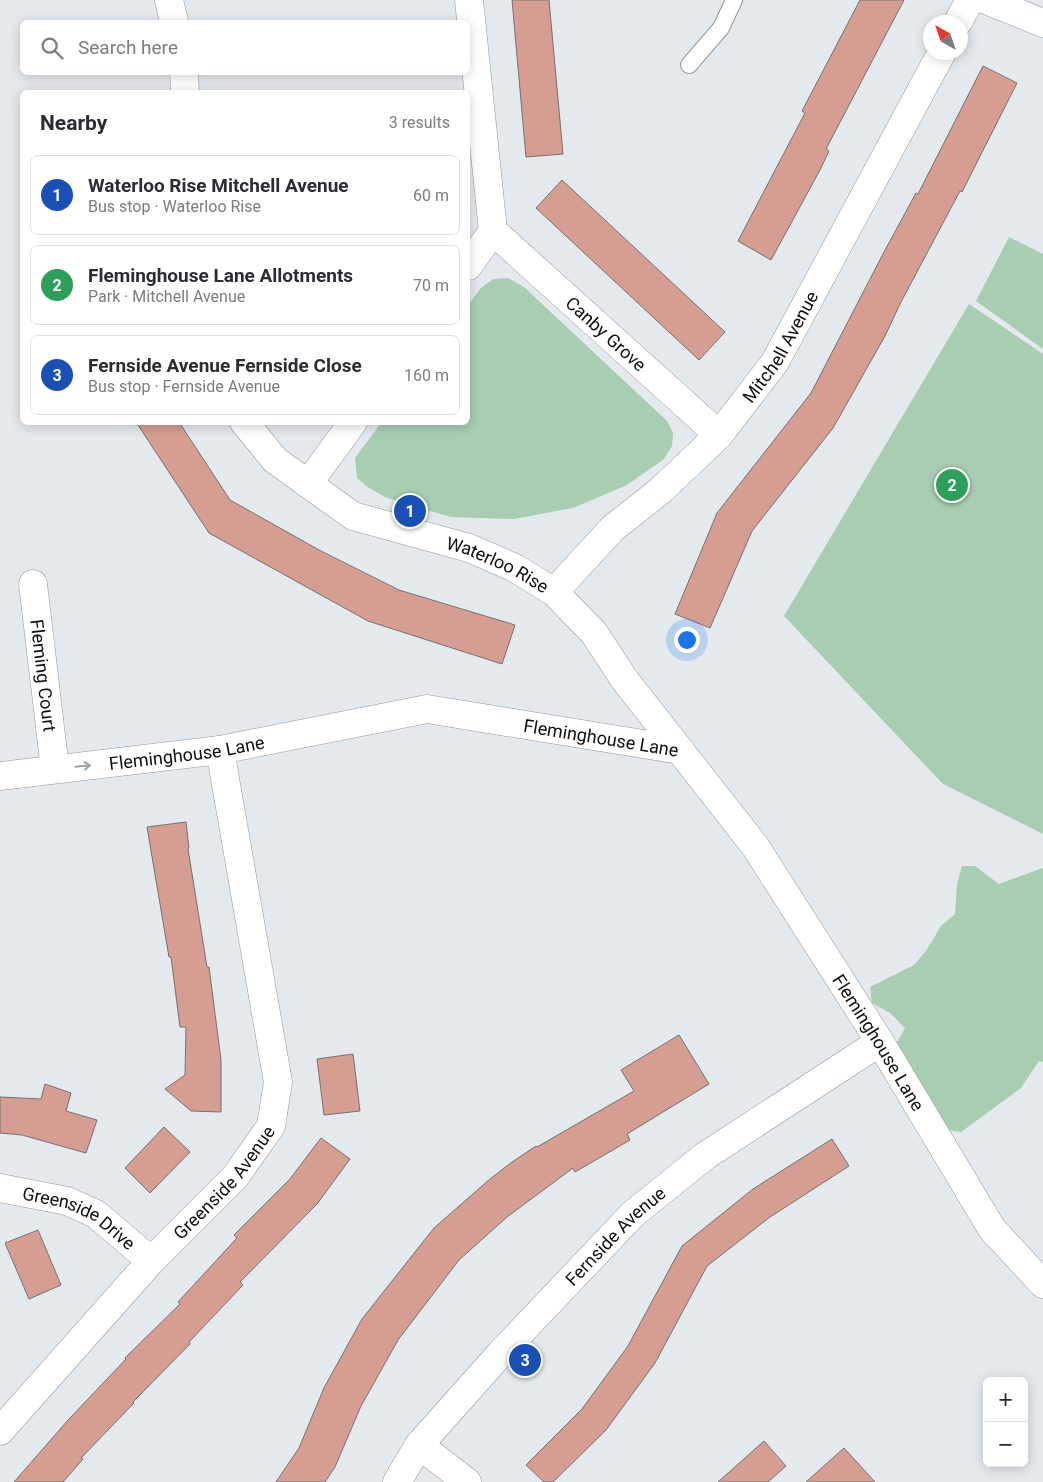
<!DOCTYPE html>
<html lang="en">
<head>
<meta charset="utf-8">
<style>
	:root { --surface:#fff; --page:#f2f2f3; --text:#2b2b33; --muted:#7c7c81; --line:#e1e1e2; --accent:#276e7c }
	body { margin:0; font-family:Roboto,sans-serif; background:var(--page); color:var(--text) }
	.controls { position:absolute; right:15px; bottom:15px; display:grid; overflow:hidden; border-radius:8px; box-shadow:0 2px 12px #0003 }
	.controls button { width:45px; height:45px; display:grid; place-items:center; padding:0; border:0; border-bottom:1px solid var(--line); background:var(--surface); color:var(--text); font:25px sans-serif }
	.compass { position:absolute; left:923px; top:15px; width:45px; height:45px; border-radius:50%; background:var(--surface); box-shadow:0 2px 12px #0003; rotate:320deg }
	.you { position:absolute; left:686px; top:639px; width:18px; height:18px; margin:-12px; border:4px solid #fff; border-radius:50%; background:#1a73e8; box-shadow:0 0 0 8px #1a73e833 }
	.badge { display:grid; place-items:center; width:32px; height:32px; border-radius:50%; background:var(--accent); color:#fff; font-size:16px; font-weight:700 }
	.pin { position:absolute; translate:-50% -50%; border:2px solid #fff; box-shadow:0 1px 5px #0006 }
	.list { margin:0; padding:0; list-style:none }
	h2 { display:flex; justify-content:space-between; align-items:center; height:65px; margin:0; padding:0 20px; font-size:21px }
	h2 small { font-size:16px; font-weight:400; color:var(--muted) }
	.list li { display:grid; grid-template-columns:32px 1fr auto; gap:15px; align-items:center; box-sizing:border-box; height:80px; margin:0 10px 10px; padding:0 10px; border:1px solid var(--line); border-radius:8px }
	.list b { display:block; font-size:19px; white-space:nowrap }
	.list p { margin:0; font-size:16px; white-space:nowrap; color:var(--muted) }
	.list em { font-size:16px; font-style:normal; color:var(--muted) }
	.icon { flex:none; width:28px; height:28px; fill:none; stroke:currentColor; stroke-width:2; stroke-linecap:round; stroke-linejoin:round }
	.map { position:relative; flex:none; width:1043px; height:1482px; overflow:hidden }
	.search { position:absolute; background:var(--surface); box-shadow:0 2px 12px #0003; left:20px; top:20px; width:450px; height:55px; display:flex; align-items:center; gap:12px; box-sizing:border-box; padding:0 18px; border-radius:8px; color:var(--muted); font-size:19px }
	.panel { position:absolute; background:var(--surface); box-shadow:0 2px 12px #0003; left:20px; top:90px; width:450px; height:335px; border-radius:8px }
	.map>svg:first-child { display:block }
</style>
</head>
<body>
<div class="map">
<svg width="1043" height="1482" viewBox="0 0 1043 1482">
	<rect width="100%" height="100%" fill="#e4e9ed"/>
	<g fill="#a8cdb3">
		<polygon points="1009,237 1043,254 1043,349 976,301"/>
		<polygon points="508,278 524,287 667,421 673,433 672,446 664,459 627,485 573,508 514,519 450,517 385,497 369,488 357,478 355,458 381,423 468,422 468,305 481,288 493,279"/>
		<polygon points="969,304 1043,354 1043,834 943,784 784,616"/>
		<polygon points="962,866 975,866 999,884 1043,868 1043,1062 1039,1061 1021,1088 961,1132 937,1128 896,1044 905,1028 890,1013 872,1003 870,987 914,965 926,951 941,926 955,914 957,884"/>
	</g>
	<g fill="#d69e93" stroke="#75706f">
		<polygon points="512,0 549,0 563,154 526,157"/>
		<polygon points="860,0 904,0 826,149 829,151 820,170 771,260 738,241 805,113 802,111"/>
		<polygon points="983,66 1017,83 962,192 960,191 901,302 885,336 833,428 752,531 710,628 675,614 717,513 811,393 884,252 916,193 918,194"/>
		<polygon points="562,180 725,332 699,360 536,208"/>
		<polygon points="136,422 179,422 230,500 319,550 399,590 515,625 502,664 368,621 209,533"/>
		<polygon points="186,822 189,848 188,849 207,967 209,967 221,1060 221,1112 191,1111 165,1089 185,1075 186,1027 180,1027 171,957 169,957 147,827"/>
		<polygon points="679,1035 709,1084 627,1134 630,1140 575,1172 573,1168 507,1217 459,1260 398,1340 361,1406 335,1467 325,1482 276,1482 299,1448 324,1388 362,1319 434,1228 490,1179 512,1162 536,1146 537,1147 634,1091 621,1070"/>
		<polygon points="353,1054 360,1111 324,1115 317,1059"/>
		<polygon points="45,1084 71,1093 66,1111 97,1120 86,1153 22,1135 0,1133 0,1097 41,1099"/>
		<polygon points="164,1127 190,1152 150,1193 125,1168"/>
		<polygon points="321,1138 350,1159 317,1204 240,1282 243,1285 189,1342 190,1344 133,1402 134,1403 81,1458 83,1459 63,1482 14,1482 69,1419 126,1359 125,1358 180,1304 178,1302 237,1238 234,1235 290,1179"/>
		<polygon points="832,1139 849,1166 770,1217 707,1266 655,1363 606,1430 553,1482 544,1482 526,1465 582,1409 628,1346 682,1246 753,1189"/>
		<polygon points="38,1230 61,1285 29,1299 5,1243"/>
		<polygon points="764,1441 786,1466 768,1482 718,1482"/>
		<polygon points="844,1448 875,1482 806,1482"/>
	</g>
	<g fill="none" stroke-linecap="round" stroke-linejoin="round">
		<defs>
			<polyline id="lane" points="689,65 721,28 734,0"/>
			<g id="street">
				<polyline points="169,0 174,22"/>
				<path id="s1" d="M469,0L493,231L719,435"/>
				<polyline points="986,0 1043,23"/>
				<polyline points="958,22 970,0"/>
				<polyline points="184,72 185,92"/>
				<polyline points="468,266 493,231"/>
				<path id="s2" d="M244,422L275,460L353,516L469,548L515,568L554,592L594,633L624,679L755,846L880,1042L992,1229L1043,1284"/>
				<polyline points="308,484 353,422"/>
				<path id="s3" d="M33,584L55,769"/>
				<path id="s4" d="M554,592L613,528L660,491L719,435L775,362L942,52"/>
				<path id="s5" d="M0,776L220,750L427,709L680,750"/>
				<path id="s6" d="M0,1188L67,1201L96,1214L151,1261"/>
				<path id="s7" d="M0,1431L151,1261L235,1177L271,1126L278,1082L220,750"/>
				<polyline points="419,1445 467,1482"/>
				<path id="s8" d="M397,1482L419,1445L500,1354L633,1214L705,1156L880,1042"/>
			</g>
		</defs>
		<use href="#lane" stroke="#93979b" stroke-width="18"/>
		<use href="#street" stroke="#93979b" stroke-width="29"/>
		<use href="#lane" stroke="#fff" stroke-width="16"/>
		<use href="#street" stroke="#fff" stroke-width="28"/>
	</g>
	<defs><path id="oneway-shaft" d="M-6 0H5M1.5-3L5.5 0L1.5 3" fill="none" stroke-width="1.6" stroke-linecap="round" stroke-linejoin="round" transform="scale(1.25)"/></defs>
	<use stroke="#9f9f9f" href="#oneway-shaft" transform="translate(83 766) rotate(-6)"/>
	<g text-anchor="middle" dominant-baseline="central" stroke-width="5" stroke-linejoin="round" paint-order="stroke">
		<g font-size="18" fill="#0e0f10" stroke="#f2f6fa">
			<text stroke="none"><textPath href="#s1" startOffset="385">Canby Grove</textPath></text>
			<text stroke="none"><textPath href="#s4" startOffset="336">Mitchell Avenue</textPath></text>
			<text stroke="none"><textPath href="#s2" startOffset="298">Waterloo Rise</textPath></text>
			<text stroke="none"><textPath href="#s3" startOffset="92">Fleming Court</textPath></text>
			<text stroke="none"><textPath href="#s5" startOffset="609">Fleminghouse Lane</textPath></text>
			<text stroke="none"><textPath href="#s5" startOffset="188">Fleminghouse Lane</textPath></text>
			<text stroke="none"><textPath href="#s2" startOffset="918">Fleminghouse Lane</textPath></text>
			<text stroke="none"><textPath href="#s7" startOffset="335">Greenside Avenue</textPath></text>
			<text stroke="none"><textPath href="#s6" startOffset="86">Greenside Drive</textPath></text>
			<text stroke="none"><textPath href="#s8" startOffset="330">Fernside Avenue</textPath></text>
		</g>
	</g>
</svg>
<div class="controls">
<button>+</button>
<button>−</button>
</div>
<svg class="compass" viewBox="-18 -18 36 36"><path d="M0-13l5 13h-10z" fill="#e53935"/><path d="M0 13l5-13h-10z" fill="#7c7c81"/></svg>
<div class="you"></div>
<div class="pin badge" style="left:410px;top:511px;background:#1a4fb4">1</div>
<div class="pin badge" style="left:952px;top:485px;background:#2e9e5b">2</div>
<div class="pin badge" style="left:525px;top:1360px;background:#1a4fb4">3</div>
<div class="search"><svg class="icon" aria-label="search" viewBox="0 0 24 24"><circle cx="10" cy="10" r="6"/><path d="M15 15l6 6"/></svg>Search here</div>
<section class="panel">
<h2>Nearby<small>3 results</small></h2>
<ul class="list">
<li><span class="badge" style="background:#1a4fb4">1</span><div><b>Waterloo Rise Mitchell Avenue</b><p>Bus stop · Waterloo Rise</p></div><em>60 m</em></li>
<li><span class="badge" style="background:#2e9e5b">2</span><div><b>Fleminghouse Lane Allotments</b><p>Park · Mitchell Avenue</p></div><em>70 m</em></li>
<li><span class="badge" style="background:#1a4fb4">3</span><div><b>Fernside Avenue Fernside Close</b><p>Bus stop · Fernside Avenue</p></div><em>160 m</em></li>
</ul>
</section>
</div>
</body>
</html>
